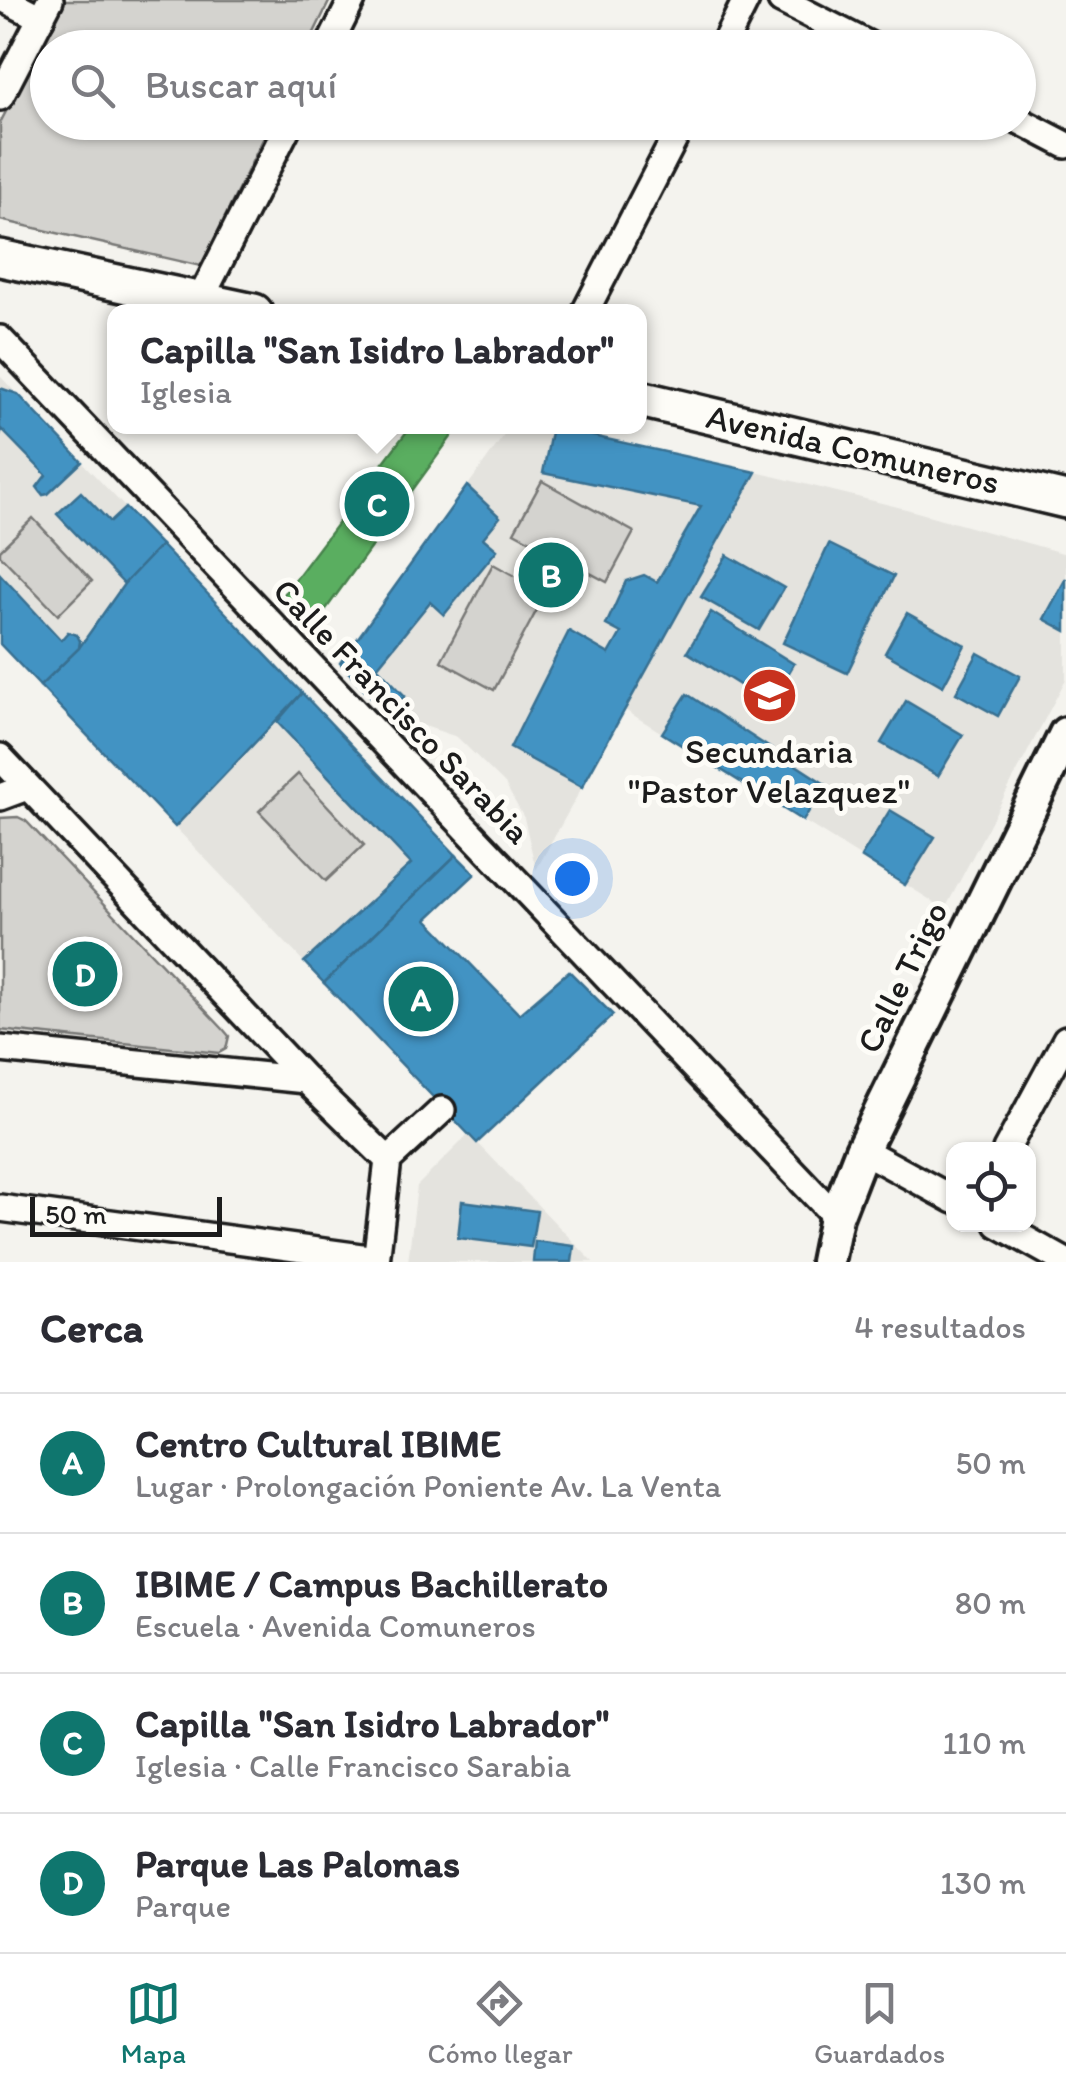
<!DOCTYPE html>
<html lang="es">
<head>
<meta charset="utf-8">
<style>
	:root { --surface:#fff; --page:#f7f7f7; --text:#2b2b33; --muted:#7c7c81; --line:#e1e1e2; --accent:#0f766e }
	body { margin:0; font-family:Itim,sans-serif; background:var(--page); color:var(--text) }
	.controls { position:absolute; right:30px; bottom:30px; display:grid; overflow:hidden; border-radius:20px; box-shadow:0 2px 8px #0004 }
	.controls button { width:90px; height:90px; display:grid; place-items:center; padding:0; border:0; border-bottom:2px solid var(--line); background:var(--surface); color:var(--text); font:50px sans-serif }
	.scale { position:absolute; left:30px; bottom:25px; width:192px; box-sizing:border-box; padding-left:10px; border:5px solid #1c1c1c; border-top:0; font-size:28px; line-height:35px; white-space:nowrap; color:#1c1c1c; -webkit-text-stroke:8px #fdfcf7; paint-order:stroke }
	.you { position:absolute; left:572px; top:878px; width:35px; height:35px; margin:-25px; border:8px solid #fff; border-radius:50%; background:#1a73e8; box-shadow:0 0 0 15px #1a73e833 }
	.badge { display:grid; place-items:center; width:65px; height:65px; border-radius:50%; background:var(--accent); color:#fff; font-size:32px; font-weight:700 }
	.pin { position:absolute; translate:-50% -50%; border:5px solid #fff; box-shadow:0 2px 10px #0006 }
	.popup { position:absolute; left:107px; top:304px; width:540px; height:130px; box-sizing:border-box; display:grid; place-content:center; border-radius:20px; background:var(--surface); filter:drop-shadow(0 2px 8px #0005); font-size:32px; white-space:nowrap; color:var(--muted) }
	.popup b { font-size:38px; color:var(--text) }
	.popup::after { content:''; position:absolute; left:50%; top:100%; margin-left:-20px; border:20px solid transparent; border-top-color:var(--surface) }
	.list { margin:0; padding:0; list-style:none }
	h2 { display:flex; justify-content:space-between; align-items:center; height:130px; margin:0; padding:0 40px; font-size:42px }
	h2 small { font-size:32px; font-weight:400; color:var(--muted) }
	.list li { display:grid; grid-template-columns:65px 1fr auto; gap:30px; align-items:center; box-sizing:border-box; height:140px; padding:0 40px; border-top:2px solid var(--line) }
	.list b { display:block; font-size:38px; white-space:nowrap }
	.list p { margin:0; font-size:32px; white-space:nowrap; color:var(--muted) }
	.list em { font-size:32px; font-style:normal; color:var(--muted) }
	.icon { flex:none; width:55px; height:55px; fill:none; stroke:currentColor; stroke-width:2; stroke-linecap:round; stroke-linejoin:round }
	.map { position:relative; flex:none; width:1066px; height:1262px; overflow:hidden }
	.search { position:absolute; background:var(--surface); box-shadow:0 2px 8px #0004; left:30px; right:30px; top:30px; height:110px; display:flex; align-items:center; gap:25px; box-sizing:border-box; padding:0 35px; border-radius:55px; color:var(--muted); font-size:38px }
	.sheet { height:690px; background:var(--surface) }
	nav { display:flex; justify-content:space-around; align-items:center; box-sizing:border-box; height:140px; border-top:2px solid var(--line); background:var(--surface); font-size:28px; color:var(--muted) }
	nav a { display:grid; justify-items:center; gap:5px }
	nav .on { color:var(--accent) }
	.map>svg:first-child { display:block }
</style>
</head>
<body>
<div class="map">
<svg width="1066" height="1262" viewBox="0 0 1066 1262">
	<rect width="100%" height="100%" fill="#f4f3ee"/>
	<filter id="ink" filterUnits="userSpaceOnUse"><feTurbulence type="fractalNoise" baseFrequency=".01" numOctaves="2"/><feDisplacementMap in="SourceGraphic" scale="20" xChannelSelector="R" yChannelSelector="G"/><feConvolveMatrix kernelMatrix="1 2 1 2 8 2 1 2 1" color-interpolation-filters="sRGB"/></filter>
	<g filter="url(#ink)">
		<g fill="#e4e3de">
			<polygon points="0,376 456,855 324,983 0,644"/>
			<polygon points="510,427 548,427 756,472 906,509 1066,554 1066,679 945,909 625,710 536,870 524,818 505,784 457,737 386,713 340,663"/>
			<polygon points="469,1134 593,1262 408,1262 417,1186"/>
		</g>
		<g fill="#d4d3cf" stroke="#787876" stroke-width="2.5">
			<polygon points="64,0 330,0 307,47 48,48 48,122 271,123 201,266 0,220 0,123"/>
			<polygon points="542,481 634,532 607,582 514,532"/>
			<polygon points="33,518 92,581 58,615 0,555 0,550"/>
			<polygon points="493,564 546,593 494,690 441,661"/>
			<polygon points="298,774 364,845 326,881 259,811"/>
			<polygon points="18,817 26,821 223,1029 229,1036 226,1049 219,1053 0,1030 0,818"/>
		</g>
		<g fill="#4393c3" stroke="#376f91" stroke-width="2.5">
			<polygon points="0,388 18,394 82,462 48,494 43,495 37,487 46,475 1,429 0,436"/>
			<polygon points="552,427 756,472 582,787 510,748 569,631 609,654 621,633 606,625 626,581 644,575 657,582 701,506 543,473"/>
			<polygon points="467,486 500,517 483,538 497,550 444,615 430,602 377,667 405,696 386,713 340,663"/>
			<polygon points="81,492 110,522 125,508 161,545 124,584 57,514"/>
			<polygon points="829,544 894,576 847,673 783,643"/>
			<polygon points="161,545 302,693 175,827 40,686 79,648 124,584"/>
			<polygon points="727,555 784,588 759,630 701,597"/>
			<polygon points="0,574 61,640 68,632 77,635 80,641 79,648 40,686 0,644"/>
			<polygon points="1066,578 1066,631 1044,619"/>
			<polygon points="711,612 794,664 770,704 687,652"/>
			<polygon points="907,613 965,645 943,686 885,653"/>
			<polygon points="978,653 1020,676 998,716 956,693"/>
			<polygon points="302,693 456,855 324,983 304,962 411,864 277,722"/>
			<polygon points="687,694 825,784 803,821 662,733"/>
			<polygon points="906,701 963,735 938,776 881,743"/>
			<polygon points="890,810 935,837 905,885 861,857"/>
			<polygon points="456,855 475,874 427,919 519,1014 569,971 613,1015 477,1143 324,983"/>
			<polygon points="462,1201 537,1211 531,1247 458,1238"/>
			<polygon points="535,1241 574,1246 572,1262 533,1262"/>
		</g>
		<polygon fill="#5aae61" stroke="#47824c" stroke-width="2.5" points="411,426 459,426 310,631 279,601"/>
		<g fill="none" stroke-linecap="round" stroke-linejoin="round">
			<defs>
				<g id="minor">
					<polyline points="6,0 41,18"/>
					<polyline points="781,0 875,48"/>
					<polyline points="328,48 352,0"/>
					<polyline points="722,48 746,0"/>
					<polyline points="0,97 50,0"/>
					<polyline points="1018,120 1066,145"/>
					<polyline points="200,300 290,122"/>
					<polyline points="585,312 683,122"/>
					<polyline points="0,339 836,1217"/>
					<polyline points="0,757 306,1080 388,1160"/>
					<polyline points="0,797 27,787"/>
					<polyline points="0,1049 306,1080"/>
					<polyline points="862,1150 954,1200"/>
					<polyline points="1006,1150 1066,1039"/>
					<polyline points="0,1208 376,1259"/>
					<polyline points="998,1224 1066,1262"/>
					<polyline points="376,1262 388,1160 442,1110"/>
				</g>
				<polyline id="tertiary" points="827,1262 836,1217 862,1150 1066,734"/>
				<g id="secondary">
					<polyline points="0,258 254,312"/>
					<polyline points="640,399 1066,500"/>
				</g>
			</defs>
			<use href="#minor" stroke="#1c1c1c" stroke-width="32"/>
			<use href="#tertiary" stroke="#1c1c1c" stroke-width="40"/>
			<use href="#secondary" stroke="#1c1c1c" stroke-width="42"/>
			<use href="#minor" stroke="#fdfcf7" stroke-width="25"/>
			<use href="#tertiary" stroke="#fdfcf7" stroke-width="32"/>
			<use href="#secondary" stroke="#fdfcf7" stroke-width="35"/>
		</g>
	</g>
	<defs>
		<symbol id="school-disc" viewBox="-11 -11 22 22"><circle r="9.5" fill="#c8321e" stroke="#fdfcf7"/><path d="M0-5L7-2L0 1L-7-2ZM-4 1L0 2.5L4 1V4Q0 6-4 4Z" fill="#fff"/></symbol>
	</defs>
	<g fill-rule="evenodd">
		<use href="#school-disc" x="738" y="664" width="63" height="63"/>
	</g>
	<g text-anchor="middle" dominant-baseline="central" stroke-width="10" stroke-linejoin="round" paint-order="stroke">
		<g font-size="35" fill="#1c1c1c" stroke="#fdfcf7">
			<text transform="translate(853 449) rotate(13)">Avenida Comuneros</text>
			<text transform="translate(402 711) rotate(46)">Calle Francisco Sarabia</text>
			<text transform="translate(902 977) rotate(-64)">Calle Trigo</text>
		</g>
		<g font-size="35" fill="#1c1c1c" stroke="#fdfcf7">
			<text x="769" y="751">Secundaria<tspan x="769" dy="40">"Pastor Velazquez"</tspan></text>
		</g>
	</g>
</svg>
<div class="controls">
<button><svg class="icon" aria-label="locate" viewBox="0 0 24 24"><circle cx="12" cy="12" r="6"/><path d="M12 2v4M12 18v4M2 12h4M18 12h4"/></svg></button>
</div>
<div class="scale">50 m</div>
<div class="you"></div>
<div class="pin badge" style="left:421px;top:999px">A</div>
<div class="pin badge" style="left:551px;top:575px">B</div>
<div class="pin badge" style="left:377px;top:504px">C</div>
<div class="popup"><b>Capilla &quot;San Isidro Labrador&quot;</b>Iglesia</div>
<div class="pin badge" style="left:85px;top:974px">D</div>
<div class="search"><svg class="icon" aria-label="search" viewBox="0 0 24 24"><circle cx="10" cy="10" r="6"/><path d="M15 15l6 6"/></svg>Buscar aquí</div>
</div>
<section class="sheet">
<h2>Cerca<small>4 resultados</small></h2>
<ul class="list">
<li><span class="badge">A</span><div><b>Centro Cultural IBIME</b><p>Lugar · Prolongación Poniente Av. La Venta</p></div><em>50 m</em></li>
<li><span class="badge">B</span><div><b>IBIME / Campus Bachillerato</b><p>Escuela · Avenida Comuneros</p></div><em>80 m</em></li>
<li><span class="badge">C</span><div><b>Capilla &quot;San Isidro Labrador&quot;</b><p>Iglesia · Calle Francisco Sarabia</p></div><em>110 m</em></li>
<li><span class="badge">D</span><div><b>Parque Las Palomas</b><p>Parque</p></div><em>130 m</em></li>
</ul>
</section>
<nav>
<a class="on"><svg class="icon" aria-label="map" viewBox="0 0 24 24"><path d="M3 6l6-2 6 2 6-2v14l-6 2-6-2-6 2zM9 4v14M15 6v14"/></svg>Mapa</a>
<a><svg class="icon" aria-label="directions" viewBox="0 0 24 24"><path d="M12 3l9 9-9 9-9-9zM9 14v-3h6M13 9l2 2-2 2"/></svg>Cómo llegar</a>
<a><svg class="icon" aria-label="saved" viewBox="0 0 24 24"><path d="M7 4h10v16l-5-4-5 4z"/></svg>Guardados</a>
</nav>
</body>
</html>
